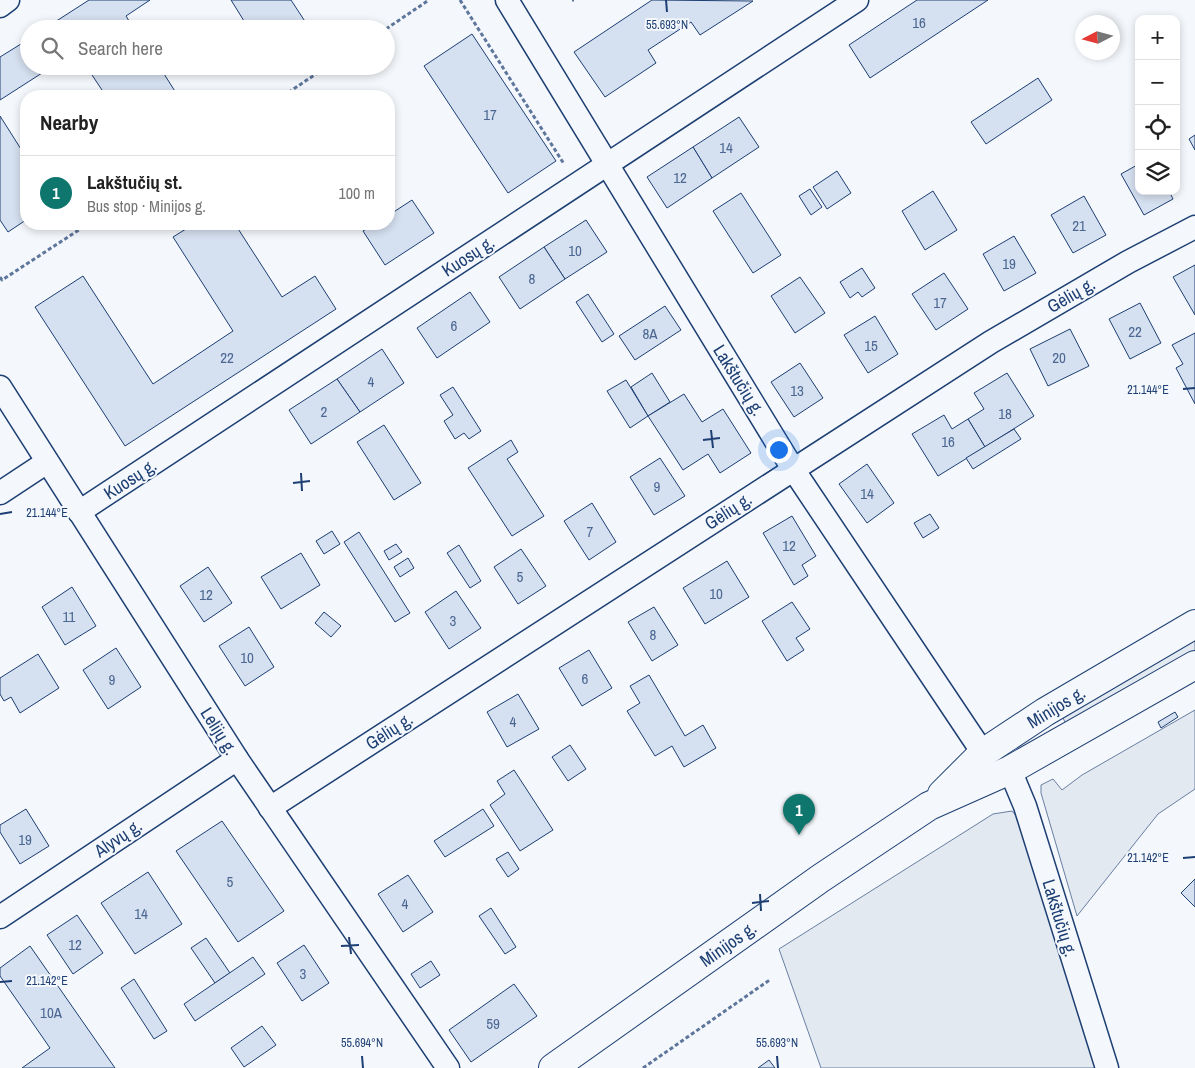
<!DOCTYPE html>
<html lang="en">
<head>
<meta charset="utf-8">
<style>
	:root { --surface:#fff; --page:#f6f6f6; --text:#222; --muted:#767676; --line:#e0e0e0; --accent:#0f766e }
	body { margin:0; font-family:"Archivo Narrow",sans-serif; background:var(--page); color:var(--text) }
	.controls { position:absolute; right:15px; top:15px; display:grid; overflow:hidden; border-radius:10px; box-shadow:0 2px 8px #0003 }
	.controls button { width:45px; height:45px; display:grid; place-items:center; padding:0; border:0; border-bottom:1px solid var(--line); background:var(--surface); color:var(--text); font:25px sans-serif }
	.compass { position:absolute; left:1075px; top:15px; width:45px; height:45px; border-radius:50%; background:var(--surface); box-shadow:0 2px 8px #0003; rotate:264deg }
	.you { position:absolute; left:778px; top:449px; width:18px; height:18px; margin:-12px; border:4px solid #fff; border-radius:50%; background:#1a73e8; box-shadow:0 0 0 8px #1a73e833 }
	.badge { display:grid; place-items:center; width:32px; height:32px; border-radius:50%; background:var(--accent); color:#fff; font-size:16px; font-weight:700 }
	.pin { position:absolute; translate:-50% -41px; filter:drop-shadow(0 1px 2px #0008) }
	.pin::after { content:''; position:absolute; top:26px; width:18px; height:15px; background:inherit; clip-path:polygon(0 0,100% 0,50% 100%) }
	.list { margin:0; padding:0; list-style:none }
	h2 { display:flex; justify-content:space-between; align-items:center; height:65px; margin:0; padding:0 20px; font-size:21px }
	h2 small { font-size:16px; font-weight:400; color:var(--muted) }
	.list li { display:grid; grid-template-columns:32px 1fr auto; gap:15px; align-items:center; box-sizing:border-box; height:75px; padding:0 20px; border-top:1px solid var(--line) }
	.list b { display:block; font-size:19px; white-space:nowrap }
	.list p { margin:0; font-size:16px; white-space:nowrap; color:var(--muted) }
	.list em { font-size:16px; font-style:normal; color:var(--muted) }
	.icon { flex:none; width:28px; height:28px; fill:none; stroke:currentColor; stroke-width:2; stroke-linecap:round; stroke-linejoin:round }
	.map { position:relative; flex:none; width:1195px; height:1068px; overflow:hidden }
	.search { position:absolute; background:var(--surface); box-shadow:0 2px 8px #0003; left:20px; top:20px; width:375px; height:55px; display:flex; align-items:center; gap:12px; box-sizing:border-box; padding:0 18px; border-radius:28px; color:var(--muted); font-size:19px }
	.panel { position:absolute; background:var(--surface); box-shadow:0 2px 8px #0003; left:20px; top:90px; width:375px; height:140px; border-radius:20px }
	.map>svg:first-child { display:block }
</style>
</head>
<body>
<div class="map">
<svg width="1195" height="1068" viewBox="0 0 1195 1068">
	<rect width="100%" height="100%" fill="#f4f7fb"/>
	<g fill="#e3e9f0" stroke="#687fa3">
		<polygon points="1195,640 1195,653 1066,724 1063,718"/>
		<polygon points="1195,710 1195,789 1158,814 1077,916 1041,793 1041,785 1053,779 1062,790 1082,775"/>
		<polygon points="1012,811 1022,823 1097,1068 821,1068 779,949 993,814"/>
	</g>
	<g fill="#d5e0f0" stroke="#1d3f73">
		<polygon points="89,0 150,0 126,16 134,29 44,29"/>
		<polygon points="231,0 291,0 310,29 249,29"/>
		<polygon points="652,0 753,1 700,35 691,22 648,50 656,63 605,97 574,52"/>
		<polygon points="917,0 988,0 870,78 849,45"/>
		<polygon points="472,34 556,161 508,193 424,66"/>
		<polygon points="29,39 29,66 53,66 0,100 0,57"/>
		<polygon points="86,66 159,66 178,96 106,96"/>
		<polygon points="1038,78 1052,100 986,144 971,122"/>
		<polygon points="0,116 26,157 26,220 8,232 0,220"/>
		<polygon points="739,117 759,147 712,178 693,147"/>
		<polygon points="1195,135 1195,150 1189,139"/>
		<polygon points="693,147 712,178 667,208 647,177"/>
		<polygon points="1139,164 1139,191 1169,191 1173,199 1144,215 1121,174"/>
		<polygon points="837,171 851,193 827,209 813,187"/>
		<polygon points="810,189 822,207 811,215 799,196"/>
		<polygon points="933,191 957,230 925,250 902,211"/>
		<polygon points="741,193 781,255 753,273 713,211"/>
		<polygon points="1084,196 1106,235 1073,253 1051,215"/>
		<polygon points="412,200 434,233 385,265 363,231 375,224 389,224 389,215"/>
		<polygon points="586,220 607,252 565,279 544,247"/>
		<polygon points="194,224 235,224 282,297 315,276 336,309 125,446 35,307 83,276 153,384 233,331 173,237"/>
		<polygon points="1014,236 1036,273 1004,291 983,254"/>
		<polygon points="544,247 565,279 520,309 499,277"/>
		<polygon points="1195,265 1195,315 1173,277"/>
		<polygon points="862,268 875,288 862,297 858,292 850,298 840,282"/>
		<polygon points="944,273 968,309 936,330 912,294"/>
		<polygon points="800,277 825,313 795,333 771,296"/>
		<polygon points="470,292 490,322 437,358 417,328"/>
		<polygon points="588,294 614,334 602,342 576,302"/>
		<polygon points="1140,303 1161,343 1130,359 1109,319"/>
		<polygon points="665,306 681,330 635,360 619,336"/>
		<polygon points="875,316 898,354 868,373 844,335"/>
		<polygon points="1070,329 1089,366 1048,386 1030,349"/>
		<polygon points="1195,333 1195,404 1176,368 1183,364 1172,345"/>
		<polygon points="382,349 404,383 360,412 337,379"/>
		<polygon points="800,363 823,398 794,417 771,382"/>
		<polygon points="652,373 670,402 648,416 631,387"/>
		<polygon points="1007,373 1034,416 985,447 968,419 984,409 974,393"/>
		<polygon points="337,379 360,412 311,444 289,410"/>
		<polygon points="626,380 648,416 630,428 607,391"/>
		<polygon points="453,387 481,431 469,439 464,433 455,439 444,421 453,415 440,395"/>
		<polygon points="684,394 702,422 723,409 751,453 720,473 708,454 683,470 648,416"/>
		<polygon points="944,415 952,429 968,419 985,447 938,476 912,434"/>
		<polygon points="384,425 421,483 394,500 357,442"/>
		<polygon points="1014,429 1021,439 973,469 966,458"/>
		<polygon points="511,440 518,452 507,459 544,516 512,536 468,468"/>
		<polygon points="660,458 685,496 654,515 630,477"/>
		<polygon points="867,464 894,503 867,523 839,484"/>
		<polygon points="592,503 616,542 589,560 564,521"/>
		<polygon points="930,514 939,528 923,538 914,523"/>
		<polygon points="792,516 816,556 802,565 808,576 794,585 763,533"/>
		<polygon points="332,531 340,544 324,554 316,541"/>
		<polygon points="359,532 410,613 395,622 344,542"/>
		<polygon points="396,544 402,552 389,560 384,551"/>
		<polygon points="459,545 481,581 470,588 447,553"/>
		<polygon points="521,549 546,586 518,604 494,567"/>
		<polygon points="301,553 320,585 281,609 261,577"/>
		<polygon points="408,558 414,568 400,577 394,567"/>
		<polygon points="727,561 749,597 705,624 683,588"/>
		<polygon points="208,567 232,603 204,622 180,586"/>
		<polygon points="72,587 96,626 65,645 42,607"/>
		<polygon points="456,591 481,628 449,649 425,612"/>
		<polygon points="792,602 810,629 796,638 804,650 787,661 762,621"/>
		<polygon points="654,607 678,645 652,661 628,622"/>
		<polygon points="324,612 341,626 331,637 315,623"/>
		<polygon points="249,627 274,667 245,686 219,646"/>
		<polygon points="116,648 141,687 108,709 83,670"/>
		<polygon points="589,650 612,688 582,706 559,668"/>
		<polygon points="38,654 59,688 20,713 11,697 4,701 0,694 0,678"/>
		<polygon points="649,675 685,736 703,725 716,748 684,767 672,746 655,756 627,711 640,703 630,686"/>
		<polygon points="518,694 539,729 507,747 487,712"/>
		<polygon points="1175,712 1178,717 1161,728 1158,722"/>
		<polygon points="570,745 586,769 568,781 552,757"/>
		<polygon points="514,770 553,830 520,851 490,805 505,794 497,781"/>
		<polygon points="26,809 49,846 20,864 0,832 0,825"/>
		<polygon points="483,809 494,826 445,857 434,841"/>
		<polygon points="222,821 284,911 238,942 176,851"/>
		<polygon points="508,852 519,869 508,877 496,859"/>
		<polygon points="148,872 182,924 135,954 101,903"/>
		<polygon points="408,875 433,912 403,932 378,894"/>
		<polygon points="1195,879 1195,907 1181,893"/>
		<polygon points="491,908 516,947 505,954 479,916"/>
		<polygon points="77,915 103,953 73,974 47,935"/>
		<polygon points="206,938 230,973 215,983 191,948"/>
		<polygon points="304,945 329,983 302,1001 277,963"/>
		<polygon points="30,946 115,1068 22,1068 50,1048 0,976 0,968"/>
		<polygon points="253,957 265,974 195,1021 184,1004"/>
		<polygon points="431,961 440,975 420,988 411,974"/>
		<polygon points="134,979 167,1031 154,1039 121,988"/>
		<polygon points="514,984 537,1016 471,1062 449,1030"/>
		<polygon points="262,1026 276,1045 244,1067 231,1048"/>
		<polygon points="769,1060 775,1068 758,1068"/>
	</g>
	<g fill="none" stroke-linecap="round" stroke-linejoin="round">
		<defs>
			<g id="minor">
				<polyline points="507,0 793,469 983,753"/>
				<polyline points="0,6 8,0"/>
				<polyline points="0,387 237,759 448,1068"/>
				<polyline points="0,493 47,462"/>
				<polyline points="79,512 857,0"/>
				<polyline points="1010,770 1025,806 1107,1068"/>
				<polyline points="270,808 991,342 1128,262 1195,227"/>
				<polyline points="0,917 237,759"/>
			</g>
			<g id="primary">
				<polyline points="942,794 983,753 1045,712 1195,624"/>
				<polyline points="553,1068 821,878 929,806 1010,770 1195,665"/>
			</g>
		</defs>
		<use href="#minor" stroke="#1d3f73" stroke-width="25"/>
		<use href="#primary" stroke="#1d3f73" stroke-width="30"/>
		<g stroke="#5e769c" stroke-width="3" stroke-dasharray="4 2.5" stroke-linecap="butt">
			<polyline points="460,0 564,164"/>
			<polyline points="572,0 574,0"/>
			<polyline points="386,29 429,0"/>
			<polyline points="283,96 328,66"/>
			<polyline points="0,277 2,280 88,224"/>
			<polyline points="643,1068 771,979"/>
		</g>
		<use href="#minor" stroke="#f4f7fb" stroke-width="22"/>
		<use href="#primary" stroke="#f4f7fb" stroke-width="28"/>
	</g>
	<path fill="none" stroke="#1d3f73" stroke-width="2" d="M666,0L667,12M1183,389L1195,388M711,430L713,448M703,440L720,438M301,473L302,491M293,483L310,481M0,514L12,512M1183,858L1195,857M760,894L761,911M752,903L769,901M349,937L351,954M341,946L359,945M0,982L12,981M362,1056L363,1068M777,1056L778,1068"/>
	<g text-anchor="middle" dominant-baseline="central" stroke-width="4" stroke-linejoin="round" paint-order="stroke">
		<g font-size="15" fill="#4b6792">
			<text x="919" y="22">16</text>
			<text x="490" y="114">17</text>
			<text x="726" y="147">14</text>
			<text x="680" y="177">12</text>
			<text x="1079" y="225">21</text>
			<text x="575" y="250">10</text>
			<text x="1009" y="263">19</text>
			<text x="532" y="278">8</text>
			<text x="940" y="302">17</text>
			<text x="454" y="325">6</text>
			<text x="1135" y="331">22</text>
			<text x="650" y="333">8A</text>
			<text x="871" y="345">15</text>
			<text x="227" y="357">22</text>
			<text x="1059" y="357">20</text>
			<text x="371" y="381">4</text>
			<text x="797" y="390">13</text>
			<text x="324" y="411">2</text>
			<text x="1005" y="413">18</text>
			<text x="948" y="441">16</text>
			<text x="657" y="486">9</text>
			<text x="867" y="493">14</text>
			<text x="590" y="531">7</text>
			<text x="789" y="545">12</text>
			<text x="520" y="576">5</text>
			<text x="716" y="593">10</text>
			<text x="206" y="594">12</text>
			<text x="69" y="616">11</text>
			<text x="453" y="620">3</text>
			<text x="653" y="634">8</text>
			<text x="247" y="657">10</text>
			<text x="585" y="678">6</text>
			<text x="112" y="679">9</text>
			<text x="513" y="721">4</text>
			<text x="25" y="839">19</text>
			<text x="230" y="881">5</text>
			<text x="405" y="903">4</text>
			<text x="141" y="913">14</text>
			<text x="75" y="944">12</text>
			<text x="303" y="973">3</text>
			<text x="51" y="1012">10A</text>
			<text x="493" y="1023">59</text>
		</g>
		<g font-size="18" fill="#1d3f73" stroke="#f4f7fb">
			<text transform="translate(468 256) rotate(-33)">Kuosų g.</text>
			<text transform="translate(1071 295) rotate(-30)">Gėlių g.</text>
			<text transform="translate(739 380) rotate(58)">Lakštučių g.</text>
			<text transform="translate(130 479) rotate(-33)">Kuosų g.</text>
			<text transform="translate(728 511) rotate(-33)">Gėlių g.</text>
			<text transform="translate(1056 707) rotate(-31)">Minijos g.</text>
			<text transform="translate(219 731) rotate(58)">Lelijų g.</text>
			<text transform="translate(389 731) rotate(-33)">Gėlių g.</text>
			<text transform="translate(118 838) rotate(-34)">Alyvų g.</text>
			<text transform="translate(1060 918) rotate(73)">Lakštučių g.</text>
			<text transform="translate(728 944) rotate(-35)">Minijos g.</text>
		</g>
	</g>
	<g font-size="12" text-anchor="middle" fill="#1d3f73" stroke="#f4f7fb" stroke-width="4" stroke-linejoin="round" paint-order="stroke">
		<text x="667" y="29">55.693°N</text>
		<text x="1148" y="394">21.144°E</text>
		<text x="47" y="517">21.144°E</text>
		<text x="1148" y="862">21.142°E</text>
		<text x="47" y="985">21.142°E</text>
		<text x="362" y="1047">55.694°N</text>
		<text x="777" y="1047">55.693°N</text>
	</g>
</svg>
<div class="controls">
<button>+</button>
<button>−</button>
<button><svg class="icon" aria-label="locate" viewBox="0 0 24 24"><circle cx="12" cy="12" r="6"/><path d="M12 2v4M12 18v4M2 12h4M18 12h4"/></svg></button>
<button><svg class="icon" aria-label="layers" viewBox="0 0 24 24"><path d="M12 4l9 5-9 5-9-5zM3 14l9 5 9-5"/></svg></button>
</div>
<svg class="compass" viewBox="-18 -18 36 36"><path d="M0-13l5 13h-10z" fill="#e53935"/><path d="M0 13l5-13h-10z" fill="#767676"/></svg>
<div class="you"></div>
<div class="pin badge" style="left:799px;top:835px">1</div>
<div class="search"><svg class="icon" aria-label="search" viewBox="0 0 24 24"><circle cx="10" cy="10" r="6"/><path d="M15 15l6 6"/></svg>Search here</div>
<section class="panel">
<h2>Nearby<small></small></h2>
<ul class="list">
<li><span class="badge">1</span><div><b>Lakštučių st.</b><p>Bus stop · Minijos g.</p></div><em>100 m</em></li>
</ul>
</section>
</div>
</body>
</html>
